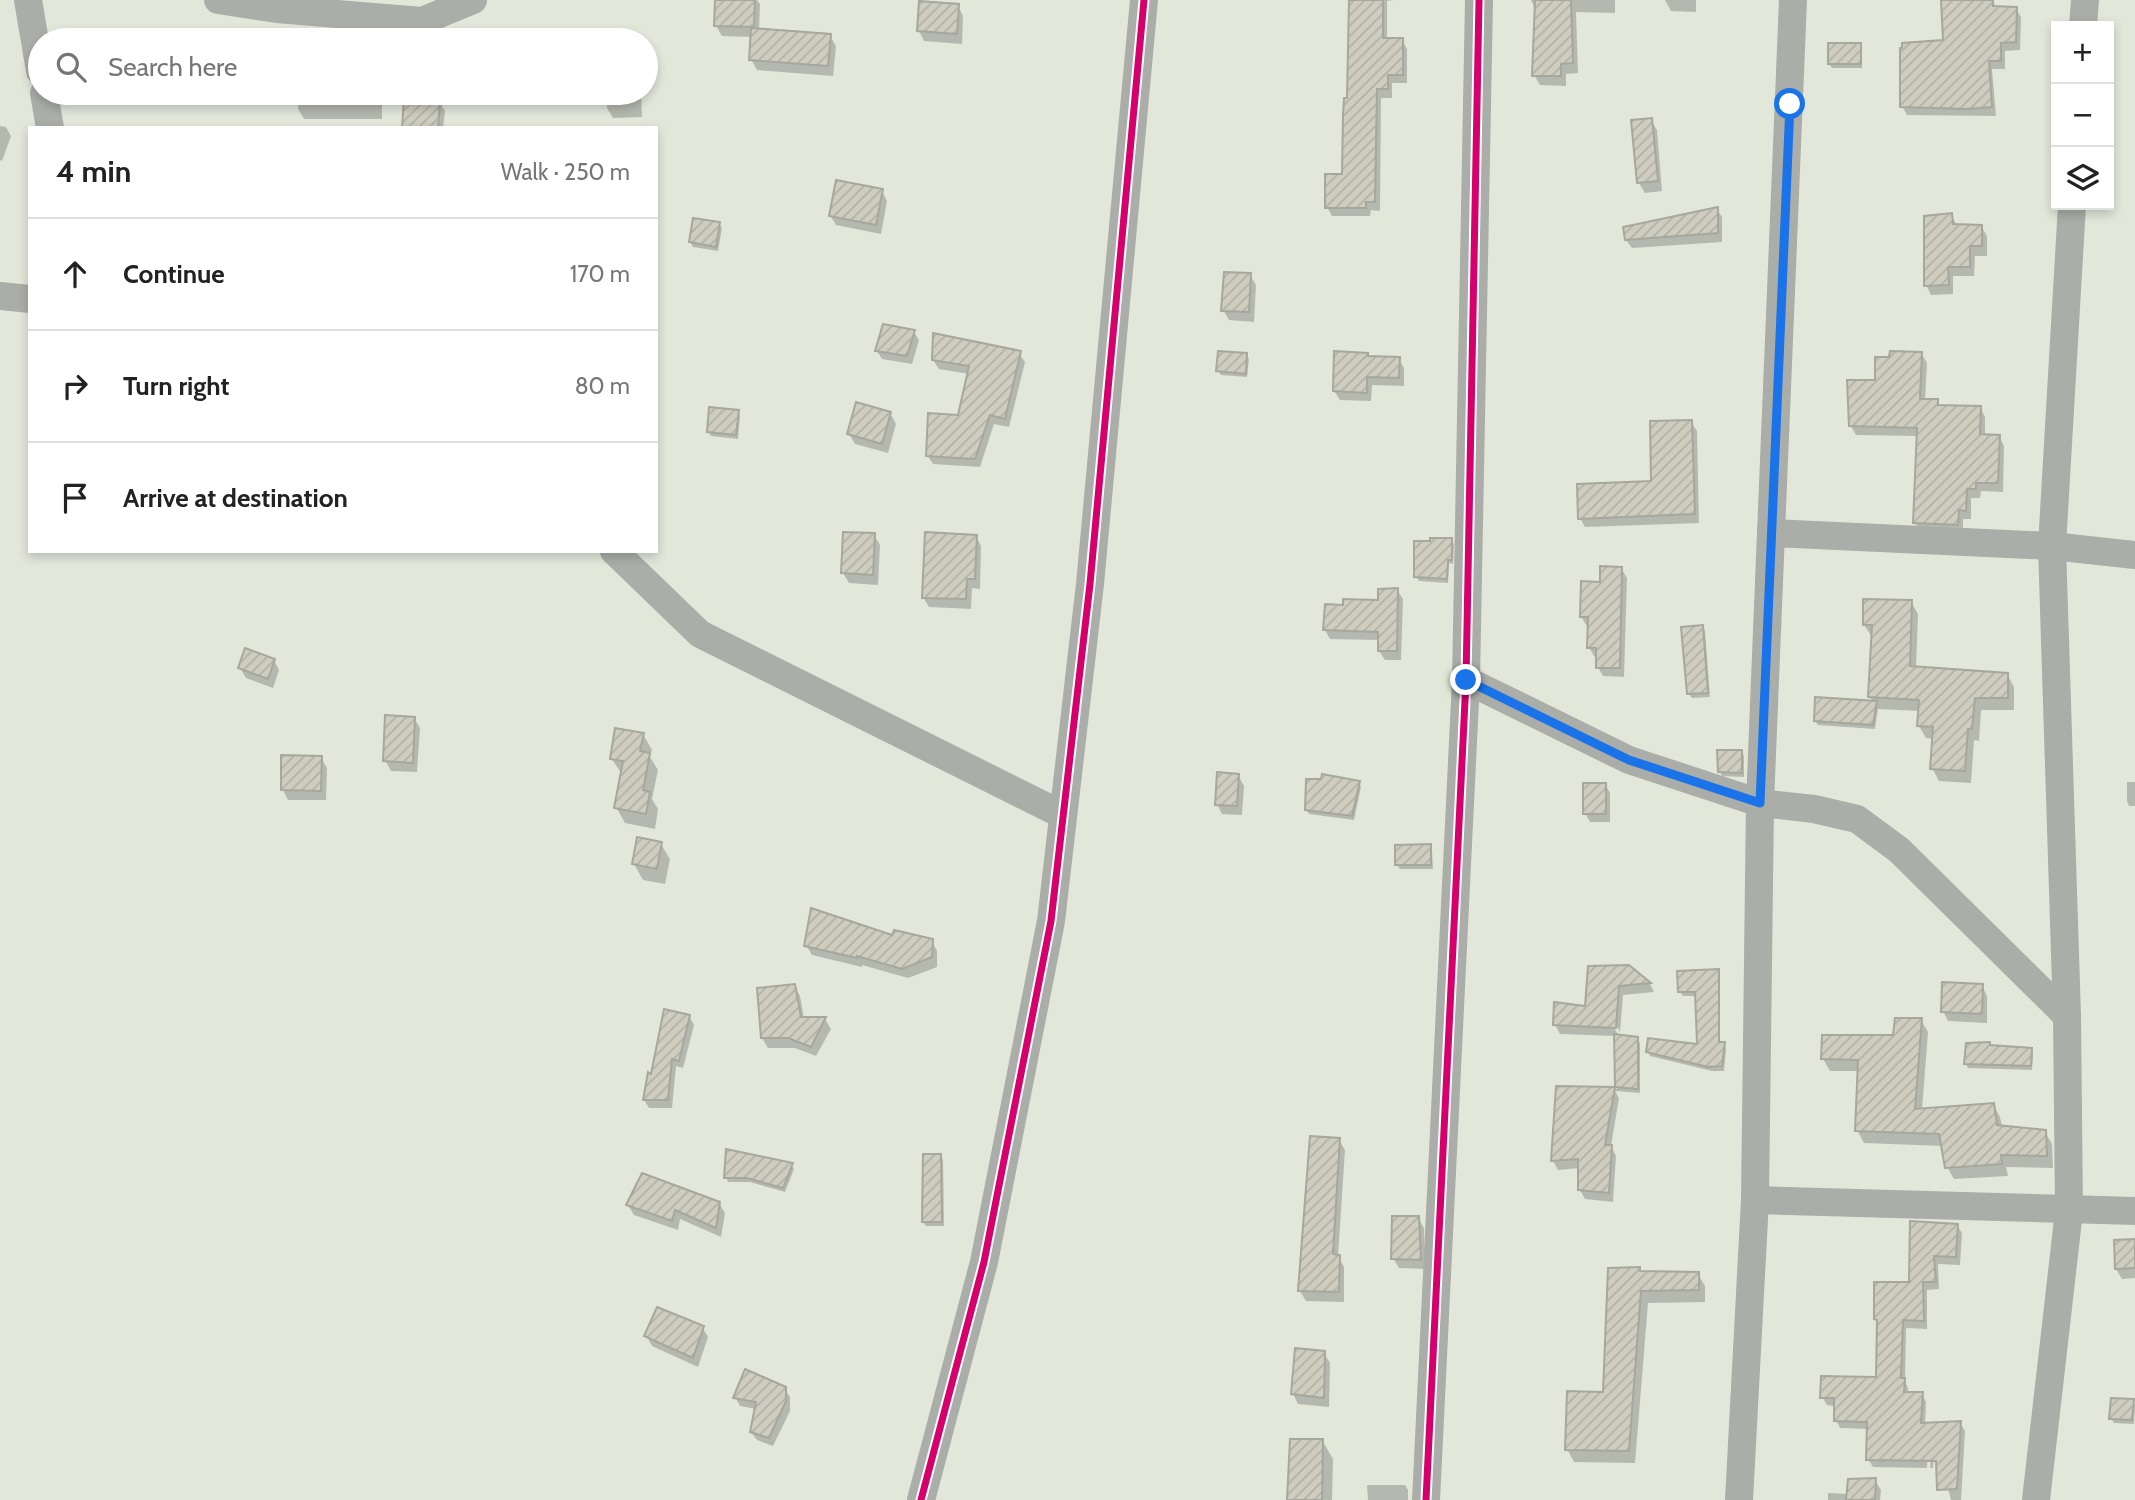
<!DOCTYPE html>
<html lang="en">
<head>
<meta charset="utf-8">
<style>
	:root { --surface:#fff; --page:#f6f6f6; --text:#222; --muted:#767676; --line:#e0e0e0 }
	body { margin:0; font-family:Cabin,sans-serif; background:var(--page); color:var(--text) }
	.controls { position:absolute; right:21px; top:21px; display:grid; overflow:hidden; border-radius:0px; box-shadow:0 4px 10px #0003 }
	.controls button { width:63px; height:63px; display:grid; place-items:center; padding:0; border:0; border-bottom:2px solid var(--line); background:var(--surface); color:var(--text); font:35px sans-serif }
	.stop { position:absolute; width:21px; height:21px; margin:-16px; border:5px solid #1a73e8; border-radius:50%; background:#fff }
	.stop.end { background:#1a73e8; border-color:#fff; box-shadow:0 2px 7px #0008 }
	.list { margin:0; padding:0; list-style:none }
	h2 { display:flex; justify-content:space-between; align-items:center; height:91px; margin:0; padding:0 28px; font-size:30px }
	h2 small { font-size:23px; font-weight:400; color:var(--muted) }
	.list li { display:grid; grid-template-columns:46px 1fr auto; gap:21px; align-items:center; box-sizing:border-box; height:112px; padding:0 28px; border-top:2px solid var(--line) }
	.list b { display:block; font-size:26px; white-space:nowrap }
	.list em { font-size:23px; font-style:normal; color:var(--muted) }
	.icon { flex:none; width:38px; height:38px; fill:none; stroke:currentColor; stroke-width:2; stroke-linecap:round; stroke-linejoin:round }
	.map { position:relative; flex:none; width:2135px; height:1500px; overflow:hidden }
	.search { position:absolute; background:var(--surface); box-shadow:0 4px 10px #0003; left:28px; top:28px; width:630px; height:77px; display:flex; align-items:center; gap:18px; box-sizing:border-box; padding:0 24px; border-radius:38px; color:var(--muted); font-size:26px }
	.panel { position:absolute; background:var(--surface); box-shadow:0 4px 10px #0003; left:28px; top:126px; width:630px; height:427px; border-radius:0px }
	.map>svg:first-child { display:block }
</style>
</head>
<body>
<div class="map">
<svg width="2135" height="1500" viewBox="0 0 2135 1500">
	<defs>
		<pattern id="building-hatch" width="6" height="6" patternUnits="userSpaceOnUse" patternTransform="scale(1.75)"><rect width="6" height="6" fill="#cfcdbf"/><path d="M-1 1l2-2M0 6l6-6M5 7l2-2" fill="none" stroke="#b2b1a4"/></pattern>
	</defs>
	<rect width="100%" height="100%" fill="#e3e7da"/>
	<g fill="#0003">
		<polygon points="717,0 757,0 760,4 759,31 830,36 836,46 833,76 757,70 751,59 753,37 722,36 716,26"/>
		<polygon points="1348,0 1393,0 1387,1 1387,40 1402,40 1407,49 1407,83 1392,83 1392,98 1381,98 1380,211 1371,210 1370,216 1332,216 1327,207 1344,176 1349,100"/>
		<polygon points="1531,0 1615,0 1615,13 1576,12 1578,73 1566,74 1566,86 1540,85 1534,75 1536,11"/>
		<polygon points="1665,0 1696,0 1696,12 1671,11"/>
		<polygon points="1943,0 1992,0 1997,8 2016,9 2021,17 2020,50 2005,51 2005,69 1992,69 1996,116 1907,115 1902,106 1945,41"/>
		<polygon points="958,6 963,16 962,44 924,41 919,31"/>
		<polygon points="1859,45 1862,50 1862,68 1832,68 1829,64"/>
		<polygon points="299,93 382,93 382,119 304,119 298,109"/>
		<polygon points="607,93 641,93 642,117 613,118 607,108"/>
		<polygon points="439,101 445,111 443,128 403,128"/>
		<polygon points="1651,120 1657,130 1662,191 1645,193 1639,183"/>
		<polygon points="0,126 6,127 11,136 2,161 0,160"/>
		<polygon points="882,191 887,201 881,234 836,225 830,215"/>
		<polygon points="1717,209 1722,217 1722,242 1632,248 1626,240"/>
		<polygon points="1951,214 1957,226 1981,226 1987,236 1987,256 1975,256 1974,276 1953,276 1953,294 1931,295 1926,285"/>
		<polygon points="719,224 722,228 718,251 693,247 690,242"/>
		<polygon points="1250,275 1256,285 1254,322 1229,320 1223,310"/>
		<polygon points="914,332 919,340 912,364 882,359 877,351"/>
		<polygon points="1019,353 1025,362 1009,427 994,424 980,467 933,464 927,455 960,416 969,374 939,369 933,360"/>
		<polygon points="1921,353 1927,363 1925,401 1937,401 1940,407 1980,407 1985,417 1985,436 1999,436 2004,446 2003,492 1981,491 1980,498 1971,498 1971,519 1963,519 1963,534 1920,532 1915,522 1918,436 1856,435 1850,425 1877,382"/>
		<polygon points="1367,354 1369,358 1399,359 1404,368 1404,386 1372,385 1371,401 1340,400 1334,391"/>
		<polygon points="1246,355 1249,359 1247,377 1221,375 1218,371"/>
		<polygon points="738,412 740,416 738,439 711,436 708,431"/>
		<polygon points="890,413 896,424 888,453 855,444 849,434"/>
		<polygon points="1691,422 1697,431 1699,523 1585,527 1580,518 1653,483"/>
		<polygon points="874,535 880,545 878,585 849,583 843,573"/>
		<polygon points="976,536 981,546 980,589 972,588 971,609 929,607 923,597"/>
		<polygon points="1451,540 1454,544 1453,564 1449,563 1448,583 1419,581 1416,576"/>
		<polygon points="1621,568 1627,578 1624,677 1603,676 1598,667 1598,657 1594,656 1589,647 1590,626 1587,626 1581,617 1601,584"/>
		<polygon points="1397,590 1403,599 1401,660 1385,660 1379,651 1379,640 1330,639 1325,630 1345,606 1379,602"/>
		<polygon points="1911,602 1918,614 1916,668 2007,674 2014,687 2014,710 1981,710 1979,741 1974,740 1971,783 1939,781 1932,768 1934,739 1926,738 1919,726 1920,711 1878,709 1875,729 1818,725 1815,721 1874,703 1870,697 1872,637 1864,625"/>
		<polygon points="1702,627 1705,631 1710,697 1692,698 1689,694"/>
		<polygon points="274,660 279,670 273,688 246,678 240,668"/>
		<polygon points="414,718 420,728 417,772 391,771 385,760"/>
		<polygon points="643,734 652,750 650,757 658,770 652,799 658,809 655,829 625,823 616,807 622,774 611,758"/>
		<polygon points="1741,752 1744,756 1744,777 1722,776 1720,771"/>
		<polygon points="321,758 327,768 326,800 288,800 283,790"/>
		<polygon points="1238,775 1244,786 1242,815 1222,814 1217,804"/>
		<polygon points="2127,782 2135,782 2135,806 2129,806 2127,801"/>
		<polygon points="1359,783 1361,787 1354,820 1309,814 1306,809"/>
		<polygon points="1605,784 1610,793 1610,822 1590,822 1585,813"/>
		<polygon points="661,844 670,859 665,884 643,880 634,864"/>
		<polygon points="1430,846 1432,851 1433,869 1400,869 1397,865"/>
		<polygon points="893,937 932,941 937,951 937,967 908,978 862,965 862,967 812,955 806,945"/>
		<polygon points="1629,967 1650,984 1654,992 1623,995 1620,1032 1613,1019 1610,1021 1619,1036 1637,1038 1640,1043 1640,1093 1615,1091 1619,1098 1611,1146 1616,1156 1613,1202 1585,1199 1580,1190 1580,1168 1558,1170 1553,1161 1557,1087 1617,1089 1616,1036 1560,1034 1555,1025 1587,1008"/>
		<polygon points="1718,971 1720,975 1720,1044 1724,1044 1726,1049 1724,1071 1712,1071 1650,1056 1648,1052 1699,1046 1697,996 1683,996 1680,992"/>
		<polygon points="794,986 800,996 804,1019 825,1019 831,1029 816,1056 795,1048 768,1048 762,1038"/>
		<polygon points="1982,986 1987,996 1987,1023 1948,1021 1943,1011"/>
		<polygon points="689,1016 694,1025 683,1068 676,1066 672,1108 649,1108 644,1100 650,1075 653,1076"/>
		<polygon points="1921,1020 1928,1032 1922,1110 1993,1104 2000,1117 2002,1127 2045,1132 2052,1144 2053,1168 2006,1167 2008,1176 1954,1179 1947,1167 1943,1146 1864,1143 1857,1130 1860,1071 1830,1071 1823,1059 1894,1037"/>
		<polygon points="1990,1047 2031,1050 2033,1054 2032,1070 1968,1068 1966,1064"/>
		<polygon points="1339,1140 1345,1150 1338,1256 1344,1267 1344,1302 1306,1301 1300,1291"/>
		<polygon points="940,1156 943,1160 944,1226 926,1226 923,1222"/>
		<polygon points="791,1164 794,1169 785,1192 750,1182 728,1182 726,1177"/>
		<polygon points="719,1203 725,1213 721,1237 680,1219 678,1230 634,1215 628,1205"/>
		<polygon points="1418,1218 1424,1228 1425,1269 1399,1268 1393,1258"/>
		<polygon points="1957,1225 1962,1233 1960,1265 1938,1264 1939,1289 1927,1290 1927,1329 1906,1328 1905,1382 1908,1388 1908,1394 1922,1394 1926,1402 1925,1424 1960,1423 1965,1431 1961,1500 1951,1500 1935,1439 1933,1468 1930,1468 1933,1430 1929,1430 1927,1468 1873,1467 1868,1459 1868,1429 1840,1428 1836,1420 1836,1406 1827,1405 1822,1397 1878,1378 1879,1325 1875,1319 1911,1284"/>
		<polygon points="2135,1241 2135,1278 2122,1279 2116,1269"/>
		<polygon points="1639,1269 1642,1273 1698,1274 1705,1286 1705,1302 1648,1303 1635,1463 1574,1462 1567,1449 1604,1393"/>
		<polygon points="702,1327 708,1337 698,1367 652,1346 646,1335"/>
		<polygon points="1324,1353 1330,1363 1329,1407 1298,1404 1293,1394"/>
		<polygon points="784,1388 790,1397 790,1411 773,1446 757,1440 751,1432 756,1409 740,1406 735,1397"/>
		<polygon points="2132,1401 2135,1405 2134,1424 2114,1423 2111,1418"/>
		<polygon points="1322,1440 1333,1459 1332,1500 1289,1500"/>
		<polygon points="1875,1480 1881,1490 1880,1500 1828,1500 1828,1493 1848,1494"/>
		<polygon points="1367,1485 1405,1485 1408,1490 1408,1500 1368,1500"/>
	</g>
	<g fill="url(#building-hatch)" stroke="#a6a79d" stroke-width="2">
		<polygon points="715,0 755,0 754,27 714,26"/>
		<polygon points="1349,0 1383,0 1383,38 1403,38 1403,75 1388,75 1388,89 1377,89 1375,202 1366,202 1366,208 1325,208 1325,174 1342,174 1343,115 1344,98 1347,98"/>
		<polygon points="1535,0 1571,0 1573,63 1561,64 1561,76 1532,76"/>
		<polygon points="1941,0 1993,0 1993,6 2017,7 2016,42 2001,43 2001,61 1989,61 1992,107 1968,109 1900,107 1900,48 1902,48 1902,43 1943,40"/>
		<polygon points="919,1 959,4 957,34 917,31"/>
		<polygon points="751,28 831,34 828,66 749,60"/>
		<rect x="1828" y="43" width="33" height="21"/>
		<polygon points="404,97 440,100 438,128 402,128"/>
		<polygon points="1652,118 1658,181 1637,183 1631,120"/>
		<polygon points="836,180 883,189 876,225 829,216"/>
		<polygon points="1718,207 1718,233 1625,240 1623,227"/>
		<polygon points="1952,213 1953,224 1982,225 1982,246 1970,246 1970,267 1948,267 1949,285 1924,286 1924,216"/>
		<polygon points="693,218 720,222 716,247 689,242"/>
		<polygon points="1224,272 1251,273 1249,312 1221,311"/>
		<polygon points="883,324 915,330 907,356 875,351"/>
		<polygon points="933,333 1021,351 1005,419 990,415 975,459 926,456 928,413 958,415 969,366 932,360"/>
		<polygon points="1218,351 1247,353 1246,374 1216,371"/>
		<polygon points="1334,351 1368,353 1368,356 1400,357 1399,378 1367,377 1367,393 1333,391"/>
		<polygon points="1890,351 1922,352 1920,399 1938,399 1938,405 1981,406 1980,434 2000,435 1998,483 1976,483 1976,489 1967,489 1966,511 1959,510 1958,525 1913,523 1917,428 1849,426 1847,380 1875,380 1875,357 1889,357"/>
		<polygon points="856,402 891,412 882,444 847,434"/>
		<polygon points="709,407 739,410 736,435 707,432"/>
		<polygon points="1692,420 1695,514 1578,519 1577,484 1651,481 1650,421"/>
		<polygon points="843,532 875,533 873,575 841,573"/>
		<polygon points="925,532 977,535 975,579 967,579 966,599 922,598"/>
		<polygon points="1430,538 1452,538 1452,560 1448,560 1447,579 1414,577 1414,541 1430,541"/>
		<polygon points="1600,566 1622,567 1620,668 1596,668 1596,648 1587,648 1588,617 1580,617 1581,581 1600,582"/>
		<polygon points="1398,588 1397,651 1378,651 1378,632 1323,630 1325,604 1343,605 1343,599 1378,600 1378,589"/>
		<polygon points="1863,599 1912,600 1910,666 2008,673 2008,698 1975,698 1972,729 1968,729 1965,771 1930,769 1933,727 1917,726 1919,700 1868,697 1872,625 1863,625"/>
		<polygon points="1703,625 1708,693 1687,694 1681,627"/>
		<polygon points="245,648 275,659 268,679 238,668"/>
		<polygon points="1815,697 1877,701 1873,725 1814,721"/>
		<polygon points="385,715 415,717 413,763 383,761"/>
		<polygon points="615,728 644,733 640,751 650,753 643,790 650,792 646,814 614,808 623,761 610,759"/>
		<polygon points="1717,750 1742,750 1742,773 1718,772"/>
		<polygon points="281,755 322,756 321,791 281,790"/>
		<polygon points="1217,772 1239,774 1237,806 1215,805"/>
		<polygon points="1322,774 1360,781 1352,816 1305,810 1306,779 1321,779"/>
		<rect x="1583" y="783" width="23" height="31"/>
		<polygon points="637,837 662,842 657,869 632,864"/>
		<polygon points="1431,844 1431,865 1395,865 1395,845"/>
		<polygon points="811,908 892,935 894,930 933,939 932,957 902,969 857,956 857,958 804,946"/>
		<polygon points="1629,965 1651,983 1619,986 1616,1028 1553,1025 1554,1002 1585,1006 1588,966"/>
		<polygon points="1719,969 1719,1042 1725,1042 1722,1066 1708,1067 1646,1052 1648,1038 1697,1044 1695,992 1678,992 1677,971"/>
		<polygon points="1942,982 1983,984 1982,1014 1941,1012"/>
		<polygon points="795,984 801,1017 826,1017 811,1047 788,1038 761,1038 757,988"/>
		<polygon points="664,1009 690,1015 679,1061 672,1059 668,1100 643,1100 648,1072 651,1074"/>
		<polygon points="1895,1018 1922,1018 1915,1109 1994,1103 1997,1125 2046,1130 2047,1156 2001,1155 2002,1164 1945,1168 1939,1134 1855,1131 1858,1060 1821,1059 1822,1035 1893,1035"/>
		<polygon points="1614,1034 1638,1037 1638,1089 1615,1087"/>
		<polygon points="1990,1042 1990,1045 2032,1048 2031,1066 1964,1064 1966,1043"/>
		<polygon points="1556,1086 1615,1087 1605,1145 1612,1145 1609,1193 1578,1190 1578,1159 1551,1161"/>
		<polygon points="1310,1136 1340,1138 1333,1254 1340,1255 1339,1292 1298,1291"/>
		<polygon points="726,1149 793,1163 783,1188 747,1178 724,1178"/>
		<polygon points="923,1154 941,1154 942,1222 922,1222"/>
		<polygon points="642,1173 720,1202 716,1228 675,1210 672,1221 626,1205"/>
		<polygon points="1392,1216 1419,1216 1421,1260 1391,1259"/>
		<polygon points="1910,1221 1958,1224 1956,1257 1934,1256 1936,1282 1923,1282 1924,1321 1903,1320 1901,1378 1905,1378 1904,1392 1923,1392 1921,1423 1961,1421 1957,1489 1937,1490 1936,1461 1866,1460 1867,1422 1834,1421 1834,1398 1820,1398 1821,1376 1876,1377 1877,1320 1874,1319 1874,1282 1909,1282"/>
		<polygon points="2135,1239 2135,1268 2115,1269 2114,1240"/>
		<polygon points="1640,1267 1640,1271 1699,1272 1699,1290 1641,1291 1629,1451 1565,1450 1567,1391 1603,1392 1608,1268"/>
		<polygon points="657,1307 704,1326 693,1358 644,1336"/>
		<polygon points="1295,1348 1325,1351 1324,1398 1291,1394"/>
		<polygon points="745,1369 786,1387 786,1401 769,1438 750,1432 756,1402 733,1398"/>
		<polygon points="2111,1398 2134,1399 2132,1420 2109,1419"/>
		<polygon points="1290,1439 1323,1439 1322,1500 1287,1500"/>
		<polygon points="1876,1478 1875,1500 1846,1500 1848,1479"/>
	</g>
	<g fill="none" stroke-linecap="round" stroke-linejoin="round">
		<g stroke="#aaada8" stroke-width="28">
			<polyline points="28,0 40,71"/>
			<polyline points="218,0 277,9 422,21 473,0"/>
			<polyline points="2083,26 2085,0"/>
			<polyline points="44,93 50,128"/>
			<polyline points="0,296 30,299"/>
			<polyline points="1771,533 1793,0"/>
			<polyline points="614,551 700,634 1063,815"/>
			<polyline points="1466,680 1629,760 1760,803 1814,809 1857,819 1899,850 2067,1016"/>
			<polyline points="1755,1200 1760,803 1771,533 2052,546 2135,555"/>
			<polyline points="921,1500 984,1262 1051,921 1090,584 1144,0"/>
			<polyline points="1426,1500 1466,680 1479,0"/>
			<polyline points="1739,1500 1755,1200 2135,1211"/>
			<polyline points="2036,1500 2069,1211 2067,1016 2052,546 2072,205"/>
		</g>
		<defs>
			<g id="cycleway">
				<polyline points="921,1500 984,1262 1051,921 1090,584 1144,0"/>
				<polyline points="1426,1500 1466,680 1479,0"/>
			</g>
		</defs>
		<use href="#cycleway" stroke="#fff" stroke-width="11"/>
		<use href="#cycleway" stroke="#d6006c" stroke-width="7"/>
	</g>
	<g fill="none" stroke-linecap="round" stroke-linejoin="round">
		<polyline stroke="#1a73e8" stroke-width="9" points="1466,680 1629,760 1760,803 1790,104"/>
	</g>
</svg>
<div class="controls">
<button>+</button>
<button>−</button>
<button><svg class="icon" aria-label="layers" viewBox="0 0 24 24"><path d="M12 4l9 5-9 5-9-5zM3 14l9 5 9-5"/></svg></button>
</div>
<div class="stop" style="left:1790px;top:104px"></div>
<div class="stop end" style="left:1466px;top:680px"></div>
<div class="search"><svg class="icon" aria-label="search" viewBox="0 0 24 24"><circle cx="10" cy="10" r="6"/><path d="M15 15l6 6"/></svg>Search here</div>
<section class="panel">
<h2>4 min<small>Walk · 250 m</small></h2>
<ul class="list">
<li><svg class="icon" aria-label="ahead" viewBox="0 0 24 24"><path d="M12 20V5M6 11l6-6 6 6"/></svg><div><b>Continue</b></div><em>170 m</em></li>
<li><svg class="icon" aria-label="right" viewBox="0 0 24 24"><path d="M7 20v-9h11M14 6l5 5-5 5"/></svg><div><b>Turn right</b></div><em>80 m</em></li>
<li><svg class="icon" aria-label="arrive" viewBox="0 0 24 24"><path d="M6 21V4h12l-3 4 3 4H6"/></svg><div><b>Arrive at destination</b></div></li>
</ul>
</section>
</div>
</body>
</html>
